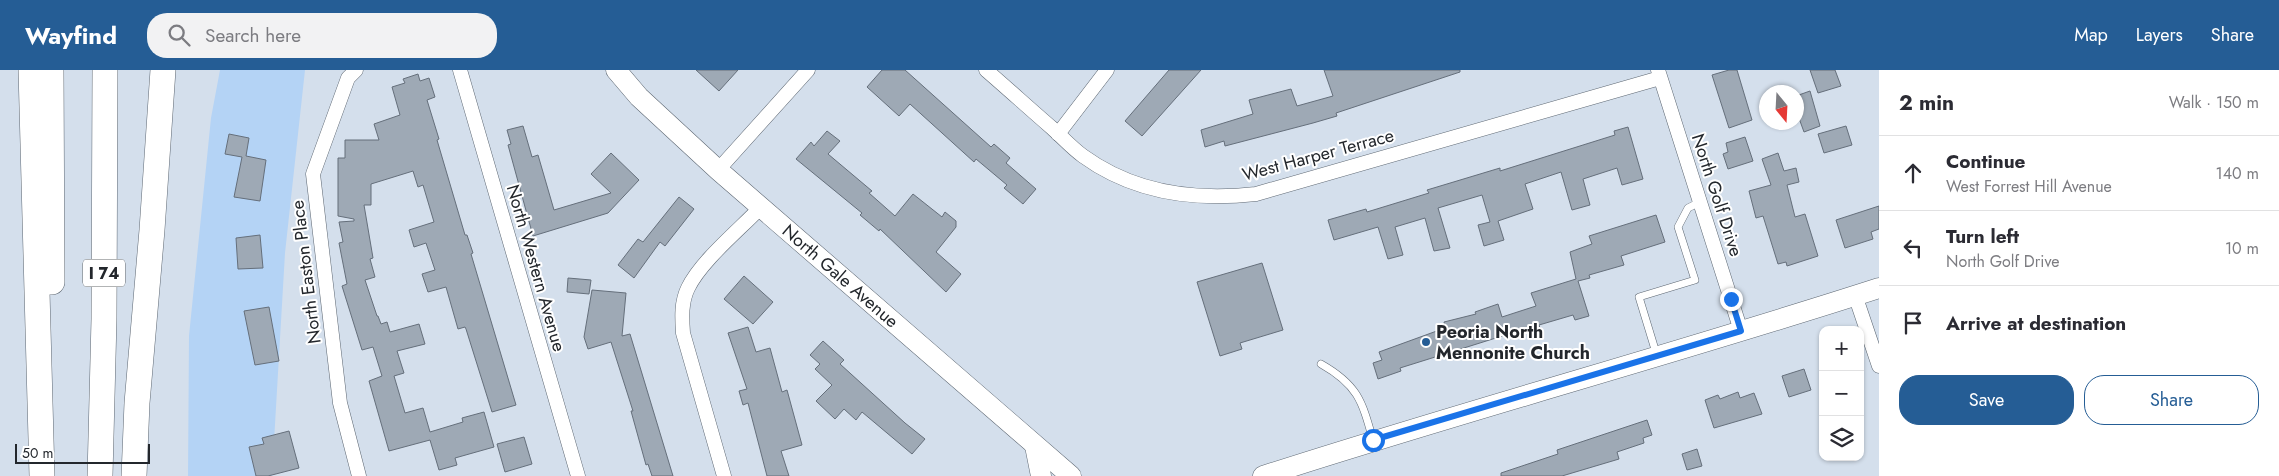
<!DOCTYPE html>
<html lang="en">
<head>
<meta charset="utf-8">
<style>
	:root { --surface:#fff; --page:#f2f2f3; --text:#2b2b33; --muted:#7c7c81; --line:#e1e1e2; --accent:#255d95 }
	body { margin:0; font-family:Jost,sans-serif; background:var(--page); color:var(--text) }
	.controls { position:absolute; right:15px; bottom:15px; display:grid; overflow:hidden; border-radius:10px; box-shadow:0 1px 4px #0004 }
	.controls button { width:45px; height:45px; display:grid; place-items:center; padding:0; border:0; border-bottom:1px solid var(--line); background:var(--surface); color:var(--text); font:25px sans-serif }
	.compass { position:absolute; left:1759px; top:15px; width:45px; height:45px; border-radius:50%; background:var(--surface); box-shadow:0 1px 4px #0004; rotate:162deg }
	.scale { position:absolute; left:15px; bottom:12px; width:135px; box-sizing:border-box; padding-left:5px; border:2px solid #23272c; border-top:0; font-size:14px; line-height:18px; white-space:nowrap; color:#23272c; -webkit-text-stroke:4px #fff; paint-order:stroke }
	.stop { position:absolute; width:15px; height:15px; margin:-11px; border:4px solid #1a73e8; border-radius:50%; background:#fff }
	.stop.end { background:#1a73e8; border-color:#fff; box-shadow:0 1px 5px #0008 }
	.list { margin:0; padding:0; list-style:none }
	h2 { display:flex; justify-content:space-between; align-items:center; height:65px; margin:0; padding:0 20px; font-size:21px }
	h2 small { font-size:16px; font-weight:400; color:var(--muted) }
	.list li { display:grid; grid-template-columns:32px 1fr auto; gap:15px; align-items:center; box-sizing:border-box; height:75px; padding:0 20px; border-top:1px solid var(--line) }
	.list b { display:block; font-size:19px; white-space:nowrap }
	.list p { margin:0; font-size:16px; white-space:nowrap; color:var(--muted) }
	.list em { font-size:16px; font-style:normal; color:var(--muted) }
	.actions { display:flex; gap:10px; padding:15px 20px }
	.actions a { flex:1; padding:11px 0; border:1px solid var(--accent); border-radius:20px; text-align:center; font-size:18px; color:var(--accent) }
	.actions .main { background:var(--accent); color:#fff }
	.icon { flex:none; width:28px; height:28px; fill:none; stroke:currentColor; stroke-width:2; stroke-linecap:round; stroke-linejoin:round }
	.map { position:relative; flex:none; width:1879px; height:406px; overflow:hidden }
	header { display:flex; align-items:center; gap:30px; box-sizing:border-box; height:70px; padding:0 25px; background:var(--accent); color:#fff }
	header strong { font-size:24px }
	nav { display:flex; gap:28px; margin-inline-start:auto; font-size:18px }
	.search { width:350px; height:45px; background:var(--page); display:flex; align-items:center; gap:12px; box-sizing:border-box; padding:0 18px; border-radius:20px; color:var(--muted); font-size:19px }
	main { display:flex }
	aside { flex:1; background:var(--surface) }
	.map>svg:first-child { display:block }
</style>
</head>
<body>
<header>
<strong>Wayfind</strong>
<div class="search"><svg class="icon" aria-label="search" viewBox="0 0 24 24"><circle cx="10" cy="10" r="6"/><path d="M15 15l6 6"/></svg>Search here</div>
<nav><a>Map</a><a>Layers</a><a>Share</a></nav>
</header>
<main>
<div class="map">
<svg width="1879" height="406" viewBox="0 0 1879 406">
	<rect width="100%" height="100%" fill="#d4dfec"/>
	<polygon fill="#b4d3f5" points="220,0 305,0 285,183 272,406 188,406 189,266 211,48"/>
	<g fill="#9ea9b5" stroke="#656f7b">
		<polygon points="696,0 738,0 719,21"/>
		<polygon points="882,0 905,0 991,77 994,74 1010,88 1006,93 1036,119 1023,134 1004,118 1007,115 976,89 974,92 910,34 899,46 867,17"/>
		<polygon points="1169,0 1201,0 1142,66 1125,51"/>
		<polygon points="1324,0 1460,0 1460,2 1336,43 1337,46 1313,53 1225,76 1224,71 1205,77 1201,60 1253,44 1249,30 1291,19 1297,36 1333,26"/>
		<polygon points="1729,0 1737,0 1752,50 1729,58 1712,5"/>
		<polygon points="1810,0 1835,0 1841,16 1818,23"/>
		<polygon points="418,4 420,11 429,8 435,27 427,30 439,69 437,70 465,165 467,165 473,183 471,184 516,335 492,342 466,259 465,257 458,259 446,217 428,222 422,204 435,200 426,173 414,177 409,160 434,152 423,115 418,117 413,101 371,114 371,135 364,135 373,188 370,189 375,207 365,210 377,246 378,246 381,254 387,252 390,262 419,254 425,274 397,281 404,303 394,306 405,343 423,338 430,362 463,352 462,348 484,342 494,377 455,388 457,395 439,400 430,370 389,381 369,311 382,306 373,277 362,280 342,216 347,214 339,173 343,172 339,152 354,151 354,149 338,146 338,88 345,88 345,70 379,70 374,54 400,45 392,17 405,13 403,9"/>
		<polygon points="1810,21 1820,56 1804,62 1796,40 1796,26"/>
		<polygon points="523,56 532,87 538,85 554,140 611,123 591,104 611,83 639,110 608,143 533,166 508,75 511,74 507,60"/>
		<polygon points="1846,56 1852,75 1824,83 1818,64"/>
		<polygon points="1628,57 1643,109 1622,115 1617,98 1583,109 1590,135 1572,140 1561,102 1525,114 1533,139 1498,151 1504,170 1484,176 1478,155 1490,152 1482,125 1438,138 1450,178 1434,181 1425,148 1395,157 1403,185 1388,189 1378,157 1334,170 1328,150 1366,139 1367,142 1429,123 1427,120 1500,98 1500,101 1615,65 1614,61"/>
		<polygon points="827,61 840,71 828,84 872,121 869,123 895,146 913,124 942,147 945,142 956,151 956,157 936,182 961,204 946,222 880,159 879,161 860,145 862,143 796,89 811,72 814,76"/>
		<polygon points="229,64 249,68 246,86 266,90 260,131 234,127 242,87 225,84"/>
		<polygon points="1745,67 1753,91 1728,99 1723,84 1728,82 1726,73"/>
		<polygon points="1778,83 1784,101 1796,98 1799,112 1787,115 1795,147 1805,144 1818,186 1787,196 1786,192 1778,194 1763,146 1756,148 1749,121 1771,115 1762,89"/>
		<polygon points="679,127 694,139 665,176 660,172 634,208 618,195 638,169 643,172"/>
		<polygon points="1879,136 1879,159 1871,162 1873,169 1845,178 1836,150"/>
		<polygon points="1656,145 1665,172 1621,186 1624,195 1589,205 1590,208 1578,211 1589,246 1575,250 1573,245 1539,255 1540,258 1516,266 1515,262 1400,298 1401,301 1378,309 1373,293 1382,290 1379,282 1445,258 1444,252 1476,244 1475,242 1498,234 1502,247 1536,236 1531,223 1576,209 1570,182 1592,174 1589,166"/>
		<polygon points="260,165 263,198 238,199 236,168"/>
		<polygon points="1262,193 1283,260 1240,273 1242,279 1220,286 1197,212"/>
		<polygon points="744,206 773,232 753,254 724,229"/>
		<polygon points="568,208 591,210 589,224 567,222"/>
		<polygon points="592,220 626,223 622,266 630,264 673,406 652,406 648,394 646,395 631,341 633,341 611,272 588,279 584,267"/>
		<polygon points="269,237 279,291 255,295 244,241"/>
		<polygon points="748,257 756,282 770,278 782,322 787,320 802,375 781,381 789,406 767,406 748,333 743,335 739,321 747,319 728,263"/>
		<polygon points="823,271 844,290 840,294 905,353 925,369 912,384 862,342 856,350 844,339 835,349 816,331 832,315 815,299 820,294 810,285"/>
		<polygon points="1804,299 1811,320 1789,327 1782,306"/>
		<polygon points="1738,322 1740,328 1754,323 1762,344 1714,358 1705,330 1718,325 1720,329"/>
		<polygon points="1647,350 1652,365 1643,368 1644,373 1617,382 1619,389 1562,406 1501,406 1501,403 1558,384 1557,380"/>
		<polygon points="289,361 299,398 268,406 256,406 249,377 264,374 262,368"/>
		<polygon points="524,367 532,394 505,402 497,374"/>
		<polygon points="1697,379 1702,396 1687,400 1682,384"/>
	</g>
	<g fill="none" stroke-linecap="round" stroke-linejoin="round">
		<defs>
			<g id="lane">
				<polyline points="1657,286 1639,227 1695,210 1678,157 1688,138 1700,132"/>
				<path d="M1321,294C1358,315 1362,331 1373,370"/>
			</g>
			<g id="street">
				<polyline points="356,0 348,8 313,104 340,333 359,406"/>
				<polyline points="460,0 578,406"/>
				<path d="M986,0C1008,19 1030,39 1052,58C1062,67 1072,78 1083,86C1134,123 1195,131 1256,124L1660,8"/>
				<polyline points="1658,0 1741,261"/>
				<polyline points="1058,64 1107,0"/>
				<polyline points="718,100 808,0"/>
				<polyline points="1855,225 1879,296"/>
				<path d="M724,406L683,263C682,248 681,232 688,218C701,191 739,160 760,138"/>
			</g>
			<g id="secondary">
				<path id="s1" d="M616,0L639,27L718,100L1071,406"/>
				<polyline points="1035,376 1041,406"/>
				<path d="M1263,406C1467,340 1675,284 1879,218"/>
			</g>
			<g id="highway">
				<polyline points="31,0 42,406"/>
				<polyline points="51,0 52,212"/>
				<polyline points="100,406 104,249 105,0"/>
				<polyline points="134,406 137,333 152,160 163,0"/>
			</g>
		</defs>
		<use href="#lane" stroke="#5d6772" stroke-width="8"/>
		<use href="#street" stroke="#5d6772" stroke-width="15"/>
		<use href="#secondary" stroke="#5d6772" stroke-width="21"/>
		<use href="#highway" stroke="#5d6772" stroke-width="26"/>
		<use href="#lane" stroke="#fff" stroke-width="7"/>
		<use href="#street" stroke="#fff" stroke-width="14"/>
		<use href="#secondary" stroke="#fff" stroke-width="20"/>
		<use href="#highway" stroke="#fff" stroke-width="25"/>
	</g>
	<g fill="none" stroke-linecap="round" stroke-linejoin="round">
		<polyline stroke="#1a73e8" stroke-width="6" points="1373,370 1741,261 1731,229"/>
	</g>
	<circle fill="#255d95" stroke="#fff" stroke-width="2" cx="1426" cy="272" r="5"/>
	<g text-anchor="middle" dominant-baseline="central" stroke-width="4" stroke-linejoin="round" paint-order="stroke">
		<rect fill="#fff" stroke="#65686b" stroke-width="1" x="83" y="189.5" width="42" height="27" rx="4"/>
		<g font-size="16" font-weight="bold" fill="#23272c">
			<text x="104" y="203">I 74</text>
		</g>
		<g font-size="18" fill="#23272c" stroke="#fff">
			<text transform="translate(1318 85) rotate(-15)">West Harper Terrace</text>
			<text transform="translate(1717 125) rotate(72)">North Golf Drive</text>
			<text transform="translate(536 198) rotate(74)">North Western Avenue</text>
			<text transform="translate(306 202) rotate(-97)">North Easton Place</text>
			<text stroke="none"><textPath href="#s1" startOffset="305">North Gale Avenue</textPath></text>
		</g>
		<g font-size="18" font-weight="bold" fill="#23272c" stroke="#fff" text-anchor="start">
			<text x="1436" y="262">Peoria North<tspan x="1436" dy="21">Mennonite Church</tspan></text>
		</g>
	</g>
</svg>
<div class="controls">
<button>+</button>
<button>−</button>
<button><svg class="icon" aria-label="layers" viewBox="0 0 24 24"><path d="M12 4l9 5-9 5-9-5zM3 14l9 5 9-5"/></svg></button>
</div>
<svg class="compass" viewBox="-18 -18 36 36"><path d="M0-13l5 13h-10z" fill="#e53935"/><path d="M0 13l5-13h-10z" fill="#7c7c81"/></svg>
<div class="scale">50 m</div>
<div class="stop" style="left:1373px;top:370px"></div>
<div class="stop end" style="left:1731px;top:229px"></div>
</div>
<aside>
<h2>2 min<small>Walk · 150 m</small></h2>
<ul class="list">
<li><svg class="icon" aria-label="ahead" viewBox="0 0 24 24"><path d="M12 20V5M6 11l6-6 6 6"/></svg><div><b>Continue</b><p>West Forrest Hill Avenue</p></div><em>140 m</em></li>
<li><svg class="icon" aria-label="left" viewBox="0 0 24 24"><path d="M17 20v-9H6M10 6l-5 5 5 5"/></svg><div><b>Turn left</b><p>North Golf Drive</p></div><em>10 m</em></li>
<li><svg class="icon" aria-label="arrive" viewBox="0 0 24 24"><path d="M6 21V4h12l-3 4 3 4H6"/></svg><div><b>Arrive at destination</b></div></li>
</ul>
<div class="actions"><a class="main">Save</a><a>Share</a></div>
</aside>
</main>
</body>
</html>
